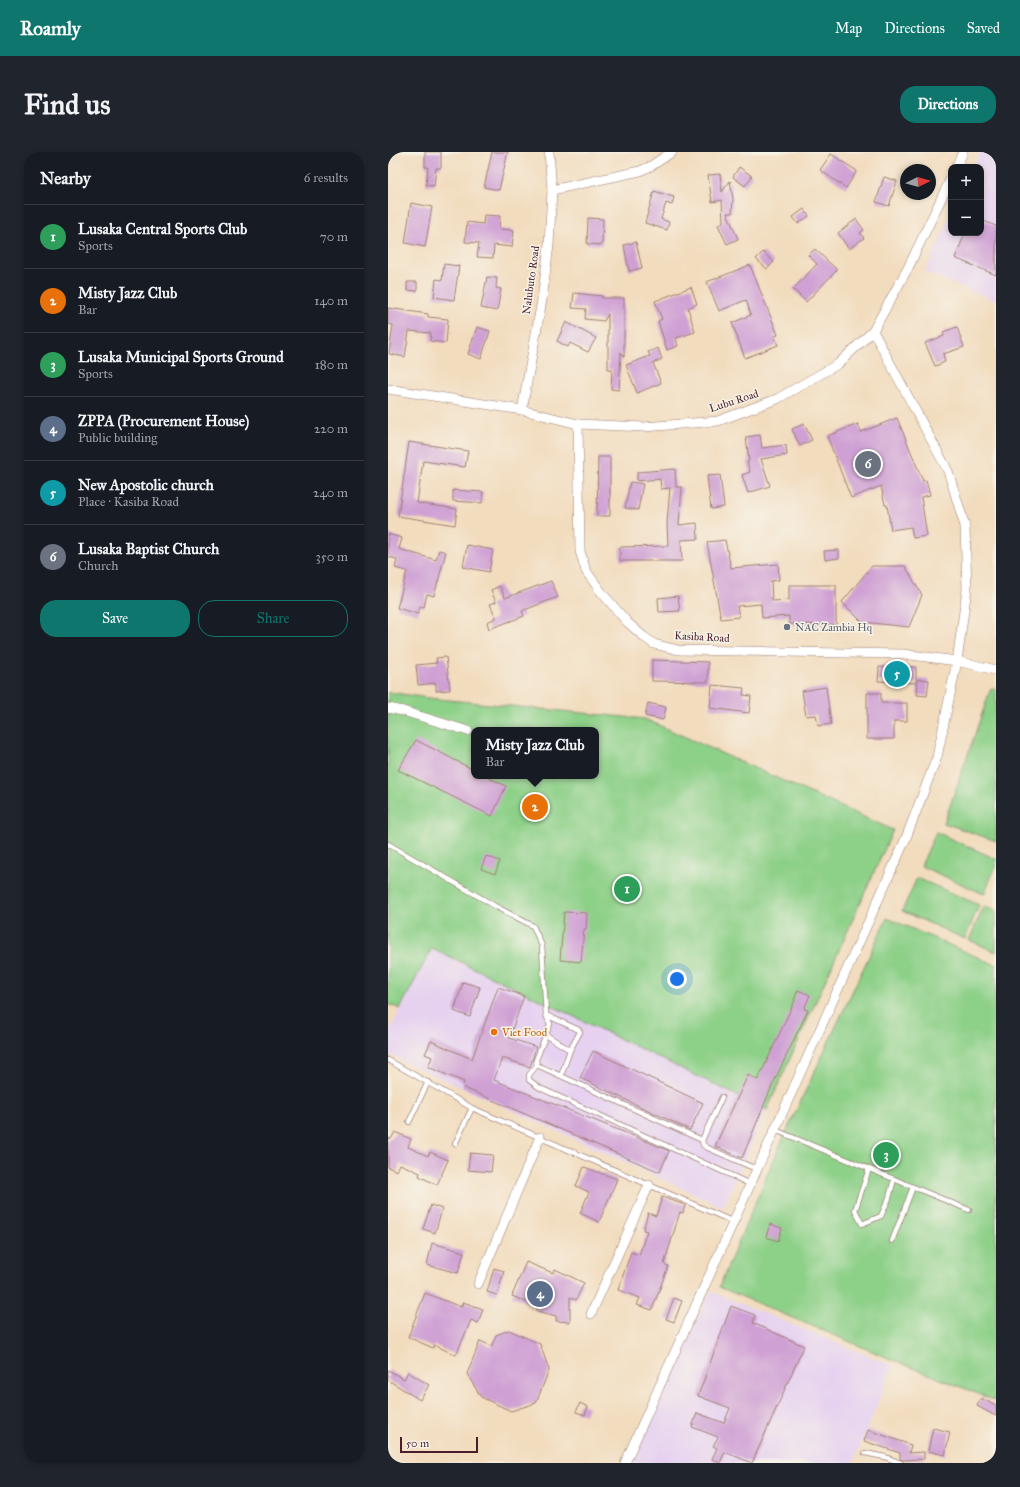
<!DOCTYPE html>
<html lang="en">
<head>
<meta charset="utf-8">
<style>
	:root { --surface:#171b24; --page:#20242c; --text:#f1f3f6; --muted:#9ea1a6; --line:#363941; --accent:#0f766e }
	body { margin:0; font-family:"IM FELL Great Primer",serif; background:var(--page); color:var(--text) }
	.controls { position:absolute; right:12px; top:12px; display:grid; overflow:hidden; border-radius:8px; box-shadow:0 2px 6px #0003 }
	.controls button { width:36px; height:36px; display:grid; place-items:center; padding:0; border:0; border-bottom:1px solid var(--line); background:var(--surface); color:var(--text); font:20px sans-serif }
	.compass { position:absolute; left:512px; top:12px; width:36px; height:36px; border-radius:50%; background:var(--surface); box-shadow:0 2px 6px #0003; rotate:84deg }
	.scale { position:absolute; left:12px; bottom:10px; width:78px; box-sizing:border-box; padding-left:4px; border:2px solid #4a1f2b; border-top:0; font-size:11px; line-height:14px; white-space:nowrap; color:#4a1f2b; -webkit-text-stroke:3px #f7f3e8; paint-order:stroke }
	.you { position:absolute; left:289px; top:827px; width:14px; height:14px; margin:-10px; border:3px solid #fff; border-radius:50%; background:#1a73e8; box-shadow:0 0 0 6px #1a73e833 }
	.badge { display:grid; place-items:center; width:26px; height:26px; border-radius:50%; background:var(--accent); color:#fff; font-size:13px; font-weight:700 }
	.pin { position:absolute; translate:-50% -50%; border:2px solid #fff; box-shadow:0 1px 4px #0006 }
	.popup { position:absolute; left:83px; top:575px; width:128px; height:52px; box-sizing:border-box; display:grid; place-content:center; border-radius:8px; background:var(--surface); filter:drop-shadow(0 1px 3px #0005); font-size:13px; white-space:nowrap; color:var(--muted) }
	.popup b { font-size:15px; color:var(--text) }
	.popup::after { content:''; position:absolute; left:50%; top:100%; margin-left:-8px; border:8px solid transparent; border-top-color:var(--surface) }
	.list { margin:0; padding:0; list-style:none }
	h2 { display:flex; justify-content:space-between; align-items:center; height:52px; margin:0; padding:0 16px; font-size:17px }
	h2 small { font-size:13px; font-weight:400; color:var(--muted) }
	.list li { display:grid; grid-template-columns:26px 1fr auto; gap:12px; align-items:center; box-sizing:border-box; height:64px; padding:0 16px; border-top:1px solid var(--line) }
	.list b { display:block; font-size:15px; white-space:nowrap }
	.list p { margin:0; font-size:13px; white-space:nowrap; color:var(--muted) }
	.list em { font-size:13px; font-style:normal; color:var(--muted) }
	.actions { display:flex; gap:8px; padding:12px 16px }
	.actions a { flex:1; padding:9px 0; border:1px solid var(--accent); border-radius:16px; text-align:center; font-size:14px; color:var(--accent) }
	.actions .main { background:var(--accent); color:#fff }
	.map { position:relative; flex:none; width:608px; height:1311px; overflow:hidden; border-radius:16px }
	header { display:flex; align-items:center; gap:24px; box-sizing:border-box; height:56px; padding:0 20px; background:var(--accent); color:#fff }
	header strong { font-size:19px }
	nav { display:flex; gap:22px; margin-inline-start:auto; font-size:14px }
	.intro { display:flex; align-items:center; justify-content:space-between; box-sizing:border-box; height:96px; padding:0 24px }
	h1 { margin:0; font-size:28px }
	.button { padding:10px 18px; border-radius:16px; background:var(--accent); color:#fff; font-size:14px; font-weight:700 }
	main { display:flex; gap:24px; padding:0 24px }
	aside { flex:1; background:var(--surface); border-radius:16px; box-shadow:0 2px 6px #0003 }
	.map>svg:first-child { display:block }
</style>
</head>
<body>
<header>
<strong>Roamly</strong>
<nav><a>Map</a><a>Directions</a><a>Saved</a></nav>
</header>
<div class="intro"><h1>Find us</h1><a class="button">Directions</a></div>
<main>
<aside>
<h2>Nearby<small>6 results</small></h2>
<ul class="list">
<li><span class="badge" style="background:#2e9e5b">1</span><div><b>Lusaka Central Sports Club</b><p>Sports</p></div><em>70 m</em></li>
<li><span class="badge" style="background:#e8710a">2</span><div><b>Misty Jazz Club</b><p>Bar</p></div><em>140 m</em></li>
<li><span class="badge" style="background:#2e9e5b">3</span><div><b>Lusaka Municipal Sports Ground</b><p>Sports</p></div><em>180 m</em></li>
<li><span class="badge" style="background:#5c6f8a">4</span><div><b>ZPPA (Procurement House)</b><p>Public building</p></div><em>220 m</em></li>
<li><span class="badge" style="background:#0f9aa8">5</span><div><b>New Apostolic church</b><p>Place · Kasiba Road</p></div><em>240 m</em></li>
<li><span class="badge" style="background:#6b7280">6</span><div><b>Lusaka Baptist Church</b><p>Church</p></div><em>350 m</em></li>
</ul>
<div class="actions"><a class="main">Save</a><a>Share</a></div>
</aside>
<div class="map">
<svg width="608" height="1311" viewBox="0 0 608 1311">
	<rect width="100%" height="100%" fill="#f7f3e8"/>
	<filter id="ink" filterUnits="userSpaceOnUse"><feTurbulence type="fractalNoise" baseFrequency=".025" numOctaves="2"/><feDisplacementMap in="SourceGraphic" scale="8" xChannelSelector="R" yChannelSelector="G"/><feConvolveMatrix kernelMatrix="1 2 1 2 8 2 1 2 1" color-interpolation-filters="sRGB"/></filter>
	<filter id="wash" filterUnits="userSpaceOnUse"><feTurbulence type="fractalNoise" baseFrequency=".012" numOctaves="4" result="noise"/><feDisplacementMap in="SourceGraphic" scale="16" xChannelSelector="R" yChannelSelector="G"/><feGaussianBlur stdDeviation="0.9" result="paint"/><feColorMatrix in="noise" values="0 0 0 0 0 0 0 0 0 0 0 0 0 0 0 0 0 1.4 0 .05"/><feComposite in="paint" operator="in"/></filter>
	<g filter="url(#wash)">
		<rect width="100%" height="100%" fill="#f2dcbe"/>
		<g fill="#e6d2f0">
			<polygon points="592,0 608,0 608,149 537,120 563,63 563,81 593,81 593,15 585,15"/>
			<polygon points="43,796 379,958 335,1055 0,902 0,882"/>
			<polygon points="322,1139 505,1214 465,1311 244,1311"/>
		</g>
		<g fill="#8dd088" stroke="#6c785a" fill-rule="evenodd">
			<polygon points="603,536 608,538 608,689 556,671"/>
			<path d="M0,540L40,546L257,567L505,678L379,958L44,796L12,857L0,852ZM86,578H208V624H86Z"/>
			<polygon points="548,680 608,707 608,714 596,742 533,714"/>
			<polygon points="529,726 591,753 577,787 514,759"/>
			<polygon points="596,754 608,760 608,800 581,788"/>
			<polygon points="499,766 608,813 608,1249 505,1208 331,1135 392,993"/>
		</g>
		<g id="blocks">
			<g fill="#cfa0d4">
				<polygon points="37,0 53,0 53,16 48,16 46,34 38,33 40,15 37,15"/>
				<polygon points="104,0 120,0 111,38 96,35"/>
				<polygon points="443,2 469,19 458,36 432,18"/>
				<polygon points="351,15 364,24 357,34 345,25"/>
				<polygon points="332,22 334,40 342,29 345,47 344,61 339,61 350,87 339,92 330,73 335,70 334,48 324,50 320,23"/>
				<polygon points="496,25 509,29 501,54 488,50"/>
				<polygon points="266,39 286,45 284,53 278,51 273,67 281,70 279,78 257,71"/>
				<polygon points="23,51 44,55 37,95 17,91"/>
				<polygon points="416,57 421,64 410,72 405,65"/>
				<polygon points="96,63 112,64 111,77 126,78 124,95 106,93 105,106 89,105 91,91 77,90 79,70 95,72"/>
				<polygon points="200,66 215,67 214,93 199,92"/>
				<polygon points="468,67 476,78 472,81 476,86 461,97 450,81"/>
				<polygon points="593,68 608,74 608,123 567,106 577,81 593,81"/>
				<polygon points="248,90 254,116 241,119 236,93"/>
				<polygon points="427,97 449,118 418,150 405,137 429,112 420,103"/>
				<polygon points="375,100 386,110 379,117 368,107"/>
				<polygon points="56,112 71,114 66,148 46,145 48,127 54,128"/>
				<polygon points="362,113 390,183 386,184 390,193 357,206 344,171 363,163 358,148 331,159 319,130"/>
				<polygon points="99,125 109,126 108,136 113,137 109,159 93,156"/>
				<polygon points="19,130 29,130 29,139 19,138"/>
				<polygon points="303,135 309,152 300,156 307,180 288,186 290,194 279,198 270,169 274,167 267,149"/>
				<polygon points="186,141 214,144 214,146 236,146 236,205 233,200 231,238 223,237 224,217 220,217 220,162 216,169 197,167 198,157 184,156"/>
				<polygon points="0,156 40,162 40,165 60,167 58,191 42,189 43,181 21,179 17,205 1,202 5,173 0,172"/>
				<polygon points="178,170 208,186 200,200 182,191 180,195 169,189"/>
				<polygon points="89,175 102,179 93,207 80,202"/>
				<polygon points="569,175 576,195 555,202 557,210 547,214 537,191 556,184 555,180"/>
				<polygon points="270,196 274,207 265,211 273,231 249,241 238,213 262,204 260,200"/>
				<polygon points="509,266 535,329 538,328 542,343 533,345 539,384 525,386 523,375 503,378 499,353 497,353 493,334 463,346 439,284 470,272 473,280"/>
				<polygon points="416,272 424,288 412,294 404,277"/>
				<polygon points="372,283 374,296 398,293 399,303 373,307 382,334 360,341 354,323 362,320 359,310 361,309 358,285"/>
				<polygon points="21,290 80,299 77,315 35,309 29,351 69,357 67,373 10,364"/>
				<polygon points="210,305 222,305 222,364 209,364"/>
				<polygon points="287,317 288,335 294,335 291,373 309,371 310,387 293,388 294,409 232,409 232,395 280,394 279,371 282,336 273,337 272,327 249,329 249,320"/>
				<polygon points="332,323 336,355 323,357 319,324"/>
				<polygon points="242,330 255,332 250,358 237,356"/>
				<polygon points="65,338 95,340 94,351 65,349"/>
				<polygon points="0,382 14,386 11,397 48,408 51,398 58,400 46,444 39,442 36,455 32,454 30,462 9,456 19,419 7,416 9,407 0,405"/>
				<polygon points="337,388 343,416 390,412 391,428 383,429 384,449 401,448 401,433 448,433 448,473 401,472 401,464 374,466 373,452 349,454 351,465 333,467 319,390"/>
				<polygon points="79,393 105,398 101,420 75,415"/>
				<polygon points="451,398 451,406 437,408 436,399"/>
				<polygon points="484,414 517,414 534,443 521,475 474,470 454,450"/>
				<polygon points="163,429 170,445 134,459 136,464 101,477 99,470 108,466 102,452 108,450 103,438 112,434 117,446"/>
				<polygon points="290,444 292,459 271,460 270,446"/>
				<polygon points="58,505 62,538 48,539 48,531 30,533 28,513 49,511 48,506"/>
				<polygon points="264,508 320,510 320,530 264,529"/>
				<polygon points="491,515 528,515 528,531 490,529"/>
				<polygon points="530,527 541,528 539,544 529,543"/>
				<polygon points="324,533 356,536 355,543 363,544 361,561 322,556"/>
				<polygon points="438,535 443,572 430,574 428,563 418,564 414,539"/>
				<polygon points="479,541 493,541 493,551 519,551 519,569 506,569 506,587 479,587"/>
				<polygon points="260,551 278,555 275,568 257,564"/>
				<polygon points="28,588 86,618 86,624 97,624 118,634 104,664 10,618"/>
				<polygon points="98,704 112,709 107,722 93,717"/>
				<polygon points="176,760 199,761 198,777 196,777 193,810 172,808"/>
				<polygon points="75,830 92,835 82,865 66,859"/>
				<polygon points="110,835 136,844 121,886 148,895 142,915 114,906 106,928 253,987 281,999 272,1020 74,935 76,930 40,915 44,905 37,902 43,889 84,907"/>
				<polygon points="410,838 422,843 416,857 420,858 384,934 354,1006 327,994 360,923 370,928 407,848 406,848"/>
				<polygon points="205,899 315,951 302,978 192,926"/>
				<polygon points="7,980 23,987 20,995 40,1004 42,1000 60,1008 49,1033 31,1024 32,1021 12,1012 9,1019 0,1015 0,986 3,987"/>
				<polygon points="82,1001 105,1003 103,1020 80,1018"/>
				<polygon points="196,1015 229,1027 211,1070 192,1061 201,1040 188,1034"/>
				<polygon points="274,1045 297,1053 295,1061 292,1060 276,1112 280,1114 264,1158 249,1153 252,1146 230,1138 243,1100 251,1103 259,1079 255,1078 260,1061 268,1064"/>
				<polygon points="43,1053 54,1057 47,1081 35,1077"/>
				<polygon points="382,1072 394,1076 390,1089 378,1085"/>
				<polygon points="44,1091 76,1100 70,1121 39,1113"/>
				<polygon points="138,1110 165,1121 167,1117 196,1131 188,1148 182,1145 182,1170 168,1169 168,1164 149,1159 150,1155 124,1144"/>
				<polygon points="106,1116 116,1119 109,1143 99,1140"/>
				<polygon points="37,1141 73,1155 75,1150 95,1157 90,1171 83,1168 68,1203 46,1193 45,1196 20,1185"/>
				<polygon points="286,1146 294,1149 286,1170 278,1167"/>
				<polygon points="343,1154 367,1163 365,1171 416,1194 364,1311 337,1300 332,1311 324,1307 329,1296 325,1294 330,1285 304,1275 309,1261 336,1271 342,1256 310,1244"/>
				<polygon points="121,1178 152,1192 161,1218 148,1251 123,1259 93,1245 79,1222 92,1189 104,1194 108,1183"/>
				<polygon points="0,1218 16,1227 20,1220 41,1233 32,1248 0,1228"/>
				<polygon points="593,1246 608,1254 608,1264 589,1254"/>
				<polygon points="192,1251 200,1255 197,1263 188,1260"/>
				<polygon points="545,1276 562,1280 557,1303 540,1299"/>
				<polygon points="480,1278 523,1293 521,1301 536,1300 536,1307 516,1308 512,1307 512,1301 476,1289"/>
			</g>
		</g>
	</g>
	<g filter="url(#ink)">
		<use href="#blocks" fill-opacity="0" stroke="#9e7e74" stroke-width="1"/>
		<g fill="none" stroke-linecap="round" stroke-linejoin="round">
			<defs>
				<g id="lane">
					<polyline points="0,692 107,754 145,774 154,794 158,863 162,872 148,908 149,913"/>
					<polyline points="158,863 191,878 192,880 182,898"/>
					<polyline points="158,883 182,898 173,924"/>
					<polyline points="0,908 84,956"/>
					<polyline points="21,970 40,930"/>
					<polyline points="387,978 581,1058"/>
					<polyline points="314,988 334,945"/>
					<polyline points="67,992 84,956 346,1070"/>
					<polyline points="481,1017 467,1058 474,1072 493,1064 501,1046 506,1027"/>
					<polyline points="362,1032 152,936 141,928 141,923 149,913 314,988 315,993 320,996 368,1017"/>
					<polyline points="504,1089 525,1035"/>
					<polyline points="477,1301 497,1305 513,1311"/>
				</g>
				<g id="street">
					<polyline points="568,15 575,0"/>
					<polyline points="164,38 252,19 263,14 284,0"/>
					<polyline points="0,237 134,258 190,272 256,275 330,269 389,247 450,212 485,179 520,116 563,26"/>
					<polyline points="134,258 154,148 161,93 164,38 161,0"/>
					<polyline points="190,272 192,399 198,419 214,441 239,470 256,485 266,492 290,498 515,502 569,509 608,518"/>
					<polyline points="0,556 15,559 80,579"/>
					<polyline points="90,1132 152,985"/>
					<polyline points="203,1162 261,1033"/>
					<polyline points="237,1311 518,686 549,605 569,509 579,437 577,374 560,319 485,179"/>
				</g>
			</defs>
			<use href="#lane" stroke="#9e7e74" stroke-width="6"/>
			<use href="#street" stroke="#9e7e74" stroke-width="10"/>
			<use href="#lane" stroke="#fff" stroke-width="4.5"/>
			<use href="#street" stroke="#fff" stroke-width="9"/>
		</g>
	</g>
	<circle fill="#6b7280" stroke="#f7f3e8" stroke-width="1.5" cx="399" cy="475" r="4"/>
	<circle fill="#e8710a" stroke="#f7f3e8" stroke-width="1.5" cx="106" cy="880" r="4"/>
	<g text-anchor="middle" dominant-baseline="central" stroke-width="3" stroke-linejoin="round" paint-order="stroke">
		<g font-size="11" fill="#4a1f2b" stroke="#f7f3e8">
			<text transform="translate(143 128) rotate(-82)">Nalubuto Road</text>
			<text transform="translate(346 249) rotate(-18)">Lubu Road</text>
			<text transform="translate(314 485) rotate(3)">Kasiba Road</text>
		</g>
		<g font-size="11" fill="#5b616d" stroke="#f7f3e8" text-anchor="start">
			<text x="407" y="475">NAC Zambia Hq</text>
		</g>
		<g font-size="11" fill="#c56008" stroke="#f7f3e8" text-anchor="start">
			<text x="114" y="880">Viet Food</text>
		</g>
	</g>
</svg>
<div class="controls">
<button>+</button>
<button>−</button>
</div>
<svg class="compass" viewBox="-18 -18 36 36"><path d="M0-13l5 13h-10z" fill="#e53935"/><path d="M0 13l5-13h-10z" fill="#9ea1a6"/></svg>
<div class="scale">50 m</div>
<div class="you"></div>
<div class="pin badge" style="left:239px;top:737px;background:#2e9e5b">1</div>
<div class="pin badge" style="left:147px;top:655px;background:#e8710a">2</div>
<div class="popup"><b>Misty Jazz Club</b>Bar</div>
<div class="pin badge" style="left:498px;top:1003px;background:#2e9e5b">3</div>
<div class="pin badge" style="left:152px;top:1142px;background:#5c6f8a">4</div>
<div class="pin badge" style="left:509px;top:522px;background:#0f9aa8">5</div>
<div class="pin badge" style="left:480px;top:312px;background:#6b7280">6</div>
</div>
</main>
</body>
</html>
